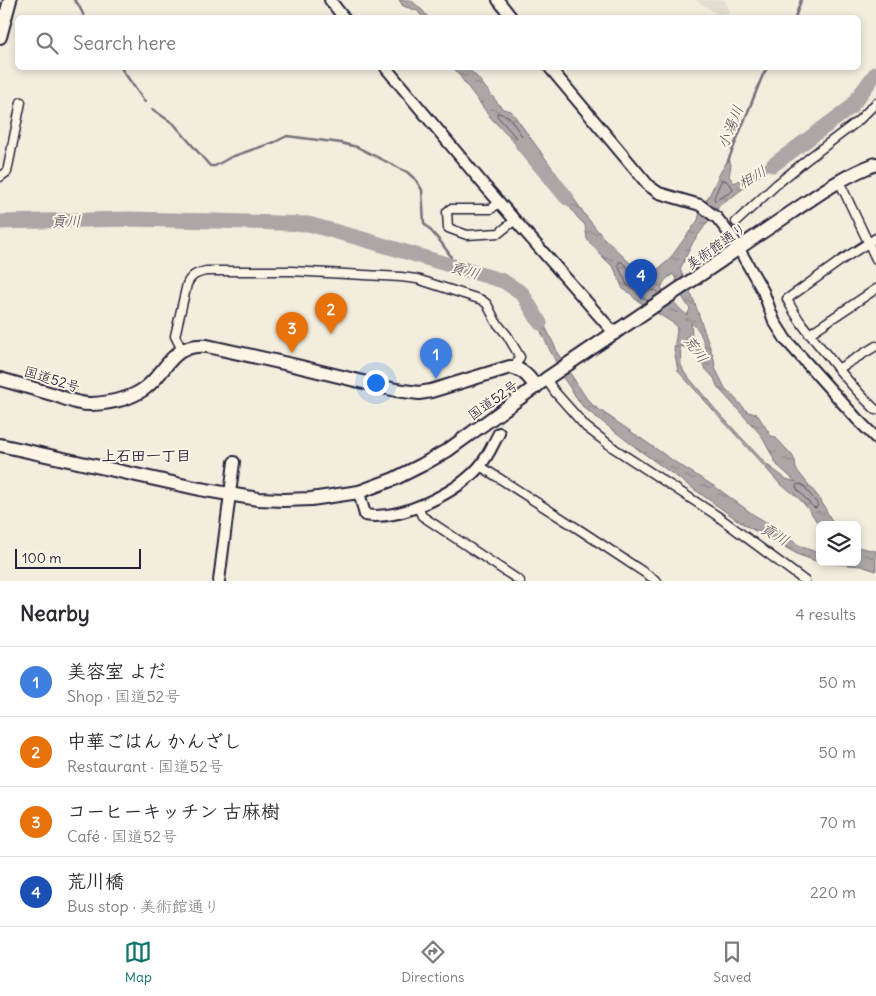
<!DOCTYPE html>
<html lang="en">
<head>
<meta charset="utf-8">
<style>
	:root { --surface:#fff; --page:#f7f7f7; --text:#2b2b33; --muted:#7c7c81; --line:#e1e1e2; --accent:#0f766e }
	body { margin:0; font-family:Delius,"Klee One",sans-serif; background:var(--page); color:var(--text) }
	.controls { position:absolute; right:15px; bottom:15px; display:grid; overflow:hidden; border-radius:8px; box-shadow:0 2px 8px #0003 }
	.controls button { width:45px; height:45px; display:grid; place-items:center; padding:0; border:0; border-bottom:1px solid var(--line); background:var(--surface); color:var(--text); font:25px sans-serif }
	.scale { position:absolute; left:15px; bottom:12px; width:126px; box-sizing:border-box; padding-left:5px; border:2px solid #22223b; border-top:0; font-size:14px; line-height:18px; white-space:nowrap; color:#22223b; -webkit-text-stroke:4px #fcf5e5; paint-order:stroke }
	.you { position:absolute; left:375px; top:382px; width:18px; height:18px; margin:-12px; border:4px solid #fff; border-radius:50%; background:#1a73e8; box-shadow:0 0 0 8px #1a73e833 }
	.badge { display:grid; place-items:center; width:32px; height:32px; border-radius:50%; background:var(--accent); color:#fff; font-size:16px; font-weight:700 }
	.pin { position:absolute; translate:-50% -41px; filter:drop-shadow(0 1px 2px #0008) }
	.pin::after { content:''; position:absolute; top:26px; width:18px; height:15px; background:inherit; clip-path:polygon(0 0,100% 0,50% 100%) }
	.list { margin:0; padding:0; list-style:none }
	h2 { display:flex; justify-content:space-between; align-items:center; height:65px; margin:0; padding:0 20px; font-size:21px }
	h2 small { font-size:16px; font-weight:400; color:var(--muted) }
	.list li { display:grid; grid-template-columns:32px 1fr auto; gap:15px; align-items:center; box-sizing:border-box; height:70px; padding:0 20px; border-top:1px solid var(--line) }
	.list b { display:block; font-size:19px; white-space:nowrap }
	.list p { margin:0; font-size:16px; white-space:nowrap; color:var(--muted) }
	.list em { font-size:16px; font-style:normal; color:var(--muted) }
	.icon { flex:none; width:28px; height:28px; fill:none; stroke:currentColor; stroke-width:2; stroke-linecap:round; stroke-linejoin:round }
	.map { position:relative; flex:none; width:876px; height:581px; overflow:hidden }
	.search { position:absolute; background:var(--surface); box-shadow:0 2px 8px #0003; left:15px; right:15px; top:15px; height:55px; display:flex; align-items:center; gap:12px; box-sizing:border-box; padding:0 18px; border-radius:8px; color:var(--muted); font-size:19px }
	.sheet { height:345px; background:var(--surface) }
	nav { display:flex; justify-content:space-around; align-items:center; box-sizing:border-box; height:70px; border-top:1px solid var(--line); background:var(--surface); font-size:14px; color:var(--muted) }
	nav a { display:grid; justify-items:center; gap:2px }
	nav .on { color:var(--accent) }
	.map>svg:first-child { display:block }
</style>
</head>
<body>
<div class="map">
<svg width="876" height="581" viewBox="0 0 876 581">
	<defs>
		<pattern id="water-ripples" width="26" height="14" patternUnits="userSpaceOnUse" patternTransform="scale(1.25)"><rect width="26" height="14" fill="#aca7a6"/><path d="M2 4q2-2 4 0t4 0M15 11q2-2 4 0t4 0" fill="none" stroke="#8c8888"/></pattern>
	</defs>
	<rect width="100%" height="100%" fill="#f3edde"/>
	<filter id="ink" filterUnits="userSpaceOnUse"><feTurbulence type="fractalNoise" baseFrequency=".02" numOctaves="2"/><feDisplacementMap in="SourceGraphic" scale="10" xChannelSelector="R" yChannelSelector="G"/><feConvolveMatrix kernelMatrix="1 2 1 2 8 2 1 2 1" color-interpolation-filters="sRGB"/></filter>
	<g filter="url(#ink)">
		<polygon fill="#e3ded2" points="696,0 725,0 729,13 721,17"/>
		<g fill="url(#water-ripples)" stroke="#75727b" fill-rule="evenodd">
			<polygon points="399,0 411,0 423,11 428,17 422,17 418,11 403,6"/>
			<path d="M454,68H467L477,77L500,106L503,109L511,111L561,180L585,215L602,236L635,268L640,275L642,281L648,287L653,285L655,283L656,274L658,269L669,260L698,220L700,212L710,194L719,175L729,158L731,165L729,176L734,183L749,175L767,163L789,153L732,197L720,205L693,242L680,269L694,301L714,359L715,368L725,388L748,412L757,414L771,436L775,437L792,455L795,461L796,469L820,499L834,525H820V527C809,508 799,496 780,484L678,371L674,349L677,331L676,325L635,299L631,294L623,289L614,268L592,246L587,239L585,225L578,218L559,193L552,174L537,160L532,159L521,150L509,137L491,118L459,75ZM673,274L676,279L678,290L690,309L687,315L681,310L661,288L665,280ZM691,323C704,331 703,345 708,358L697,344L692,336ZM680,346L690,349L696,354L703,366L714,378L717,386L721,391L761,435L777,465L796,482L786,479L766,464L716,410L684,372L681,365Z"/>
			<polygon points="530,306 544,324 562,361 587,399 594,406 675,462 717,488 754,515 773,526 783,535 802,547 816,552 820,552 820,562 857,562 857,547 876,551 876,571 861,566 821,563 799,555 743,524 639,450 583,407 564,379 543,336"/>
		</g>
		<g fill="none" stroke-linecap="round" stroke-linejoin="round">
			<g stroke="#595766" stroke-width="1">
				<polygon points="498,113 508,116 524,139 524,142 520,142 498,117 497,115"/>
				<polygon points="722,180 725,180 732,187 733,190 729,193 715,201 714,198"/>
				<path d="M648,301L639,295L635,290L627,285L618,265L619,262H622C626,266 631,270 634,275C636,277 636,280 637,283C641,291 648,292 655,290L659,294"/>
				<polygon points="799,484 802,484 816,502 818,505 816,508 813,507 797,489 796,486"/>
			</g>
			<g stroke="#75727b" stroke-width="2.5">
				<polyline points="74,0 78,4 85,18"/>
				<polyline points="795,18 801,0"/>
				<polyline points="121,68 145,102"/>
				<polyline points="152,109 174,124 210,166 215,166 231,157 275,142 287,136 341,143 357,147 407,172 416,180 422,190 424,223 440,241 450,255 454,267"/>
				<polyline points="728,161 762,77 767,68"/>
			</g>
			<g stroke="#aca7a6" stroke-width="15">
				<polyline points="522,144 567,198"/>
				<polyline points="773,165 850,108 876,73"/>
				<polyline points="0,222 129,219 214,221 308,224 359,238 503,281 522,293 540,323"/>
			</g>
			<defs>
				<g id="minor">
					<polyline points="0,177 7,172 21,102"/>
					<polyline points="839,181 876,259"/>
					<polyline points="500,202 491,209 450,209 447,212 448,228 467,235 499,233 515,220"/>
					<polyline points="736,222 777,184 809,158 858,121 876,103"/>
					<path d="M876,238L843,259L787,299C797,320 812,337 827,355C842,374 858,393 876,410"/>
					<polyline points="809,334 876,289"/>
					<path d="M182,350L175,336L187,284C191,275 197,273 206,271H291L401,277L417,279L482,300L487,304L496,322L507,335L520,357L514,368"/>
					<polyline points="838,369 876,346"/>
					<polyline points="546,379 555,392 586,427 615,449 716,515 805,581"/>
					<polyline points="480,466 583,532 657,581"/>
					<polyline points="418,507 422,516 520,581"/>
				</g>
				<g id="tertiary">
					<polyline points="330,0 344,18"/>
					<polyline points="498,0 512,18"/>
					<polyline points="386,68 484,185 615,334"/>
					<polyline points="550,68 649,186 659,193 700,205 717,218 732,237 763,291 774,321 786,340 857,419 876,438"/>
					<path d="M359,492L365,515C400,521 456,493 479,467C488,457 493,444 499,433"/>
					<polyline points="219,581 234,462"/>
				</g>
				<polyline id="primary" points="0,37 10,0"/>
				<g id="trunk">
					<path d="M0,379C17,384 35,389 52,394C65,398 78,405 92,404C109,403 130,399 144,389C168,372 170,343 207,346L297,366L396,390L419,393L431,391L510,367C523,369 529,377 536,387"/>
					<path d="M0,445L200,489L258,499L284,500L311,499L359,492L394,479L422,465L448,450L546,379L722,260C745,243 769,228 792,212C819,194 845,175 876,164"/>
				</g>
			</defs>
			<use href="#minor" stroke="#22223b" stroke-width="11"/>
			<use href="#tertiary" stroke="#22223b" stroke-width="14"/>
			<use href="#primary" stroke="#22223b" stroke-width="16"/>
			<use href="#trunk" stroke="#22223b" stroke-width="16"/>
			<use href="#minor" stroke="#fcf5e5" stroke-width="8"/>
			<use href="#tertiary" stroke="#fcf5e5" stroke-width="10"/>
			<use href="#primary" stroke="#fcf5e5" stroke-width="12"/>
			<use href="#trunk" stroke="#fcf5e5" stroke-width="12"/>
		</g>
	</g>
	<g text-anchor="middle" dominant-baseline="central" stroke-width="4" stroke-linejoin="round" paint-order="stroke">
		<g font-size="14" fill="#22223b" stroke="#fcf5e5">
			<text transform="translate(716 246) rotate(-35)">美術館通り</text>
			<text transform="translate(52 379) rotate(17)">国道52号</text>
			<text transform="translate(493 400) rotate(-35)">国道52号</text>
		</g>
		<g font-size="15" font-style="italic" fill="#525160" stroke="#fcf5e5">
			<text transform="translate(730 127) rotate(-68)">小湯川</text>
			<text transform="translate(752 177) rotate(-30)">相川</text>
			<text transform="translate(66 221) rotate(-1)">貢川</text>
			<text transform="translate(465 270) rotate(16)">貢川</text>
			<text transform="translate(696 349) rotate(54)">荒川</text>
			<text transform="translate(775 534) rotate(31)">貢川</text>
		</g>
		<g font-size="15" font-weight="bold" fill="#22223b" stroke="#fcf5e5">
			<text x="146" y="455">上石田一丁目</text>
		</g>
	</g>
</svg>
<div class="controls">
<button><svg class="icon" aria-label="layers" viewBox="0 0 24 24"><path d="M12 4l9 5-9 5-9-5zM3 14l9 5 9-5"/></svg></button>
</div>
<div class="scale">100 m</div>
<div class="you"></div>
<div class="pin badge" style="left:436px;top:379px;background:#3f7fe0">1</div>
<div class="pin badge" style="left:331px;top:334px;background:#e8710a">2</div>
<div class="pin badge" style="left:292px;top:353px;background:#e8710a">3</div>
<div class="pin badge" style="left:641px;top:300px;background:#1a4fb4">4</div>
<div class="search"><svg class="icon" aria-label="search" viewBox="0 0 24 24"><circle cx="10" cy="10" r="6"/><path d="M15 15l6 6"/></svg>Search here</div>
</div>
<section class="sheet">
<h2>Nearby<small>4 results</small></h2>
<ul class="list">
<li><span class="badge" style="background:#3f7fe0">1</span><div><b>美容室 よだ</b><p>Shop · 国道52号</p></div><em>50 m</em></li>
<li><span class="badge" style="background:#e8710a">2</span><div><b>中華ごはん かんざし</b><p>Restaurant · 国道52号</p></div><em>50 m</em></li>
<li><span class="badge" style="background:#e8710a">3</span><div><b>コーヒーキッチン 古麻樹</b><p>Café · 国道52号</p></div><em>70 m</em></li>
<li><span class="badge" style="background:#1a4fb4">4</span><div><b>荒川橋</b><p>Bus stop · 美術館通り</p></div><em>220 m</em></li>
</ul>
</section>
<nav>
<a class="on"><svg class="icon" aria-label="map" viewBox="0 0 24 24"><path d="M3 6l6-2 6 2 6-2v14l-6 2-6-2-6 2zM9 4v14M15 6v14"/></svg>Map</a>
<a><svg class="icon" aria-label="directions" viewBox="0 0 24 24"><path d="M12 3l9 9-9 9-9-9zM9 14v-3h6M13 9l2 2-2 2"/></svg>Directions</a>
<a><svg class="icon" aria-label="saved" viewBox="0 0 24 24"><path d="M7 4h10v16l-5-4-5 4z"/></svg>Saved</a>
</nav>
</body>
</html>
